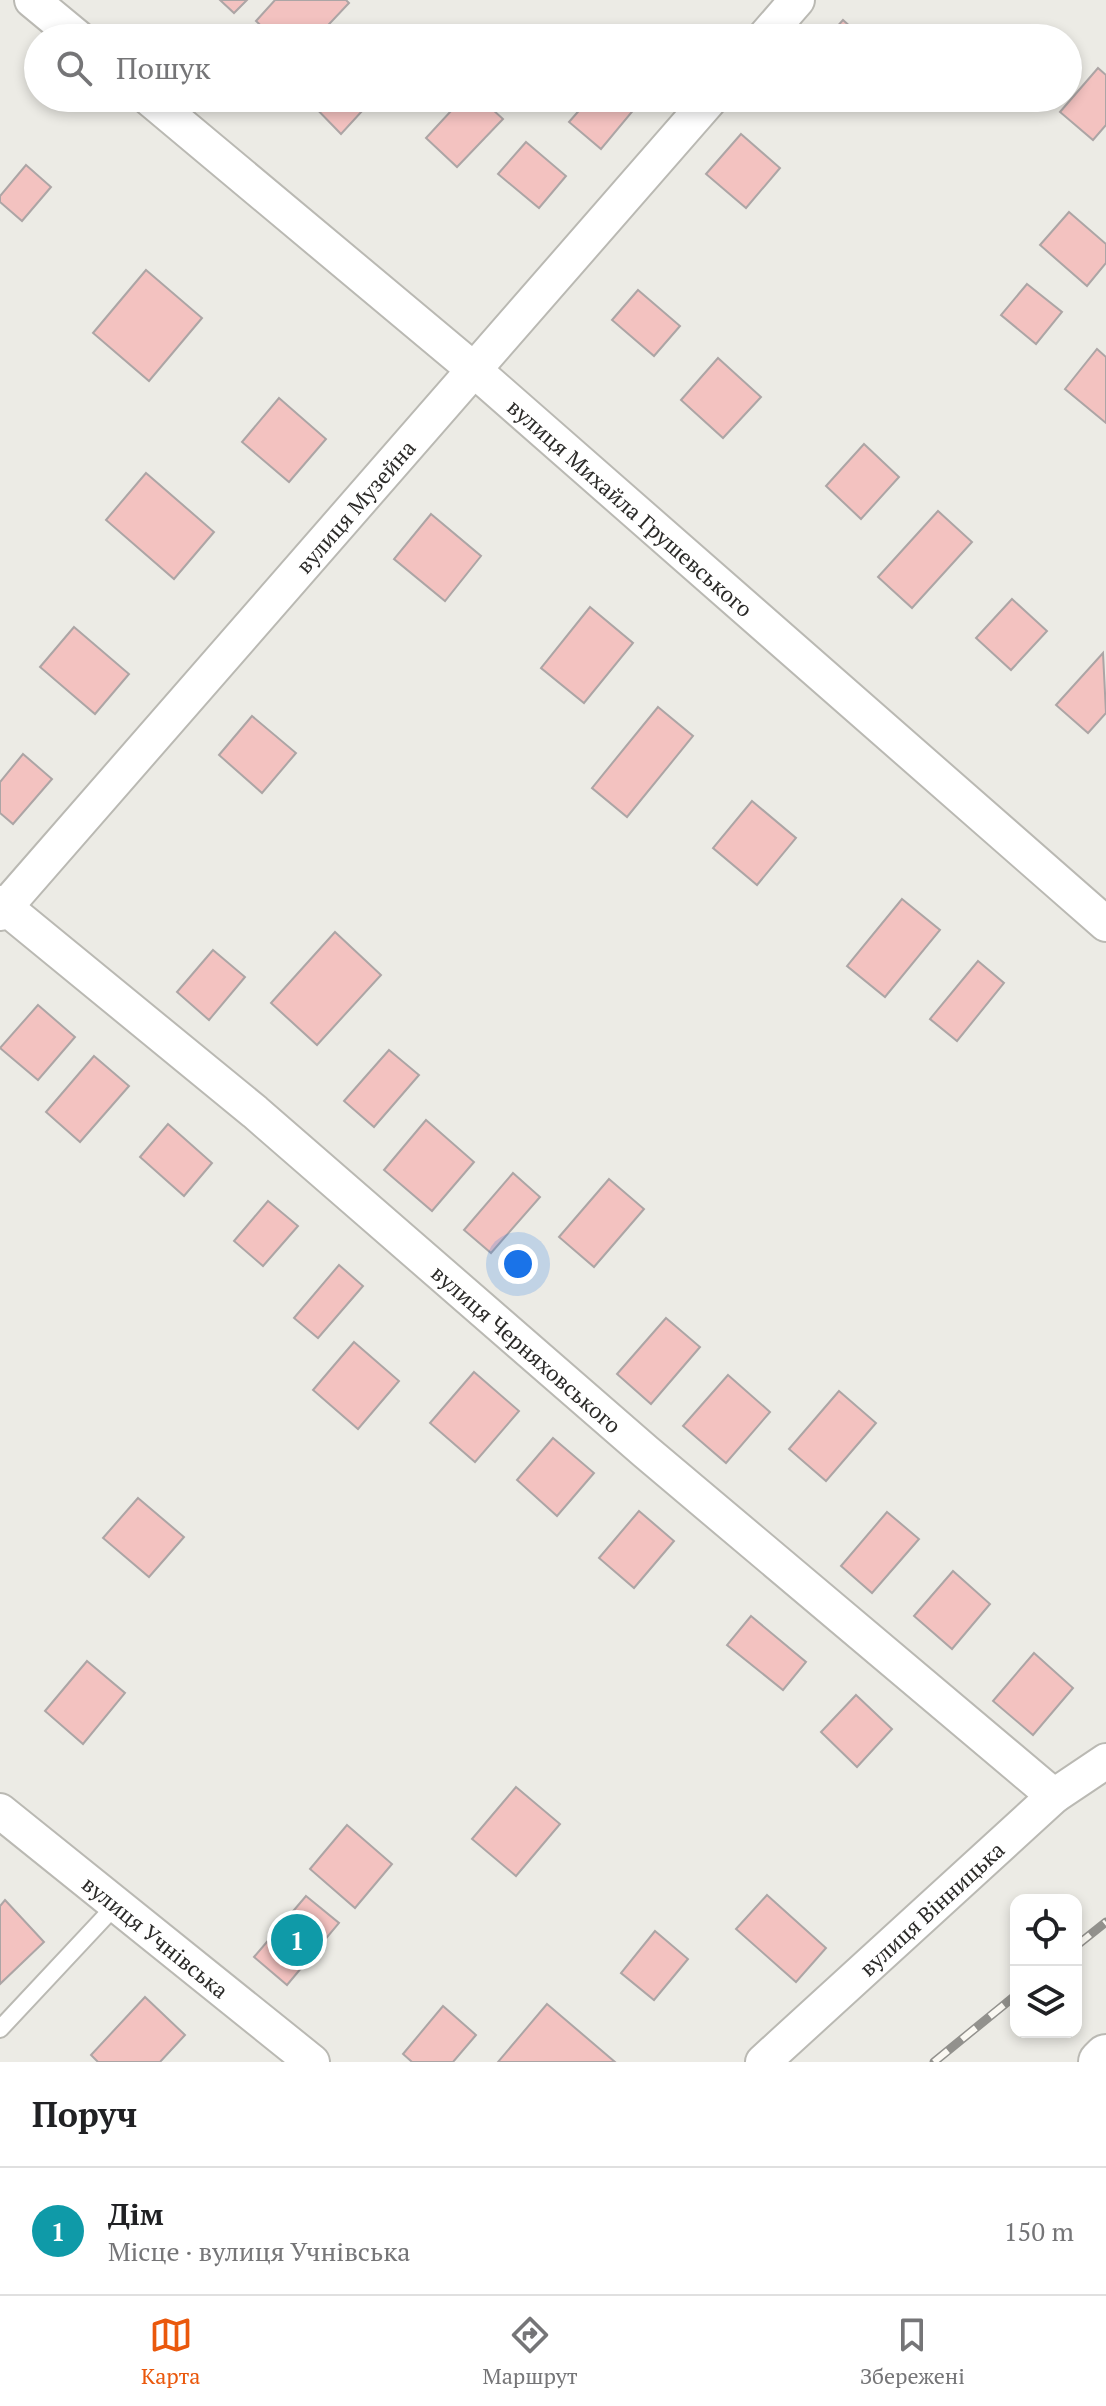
<!DOCTYPE html>
<html lang="uk">
<head>
<meta charset="utf-8">
<style>
	:root { --surface:#fff; --page:#f2f2f2; --text:#202124; --muted:#757577; --line:#e0e0e0; --accent:#ea580c }
	body { margin:0; font-family:"PT Serif",serif; background:var(--page); color:var(--text) }
	.controls { position:absolute; right:24px; bottom:24px; display:grid; overflow:hidden; border-radius:16px; box-shadow:0 4px 12px #0003 }
	.controls button { width:72px; height:72px; display:grid; place-items:center; padding:0; border:0; border-bottom:2px solid var(--line); background:var(--surface); color:var(--text); font:40px sans-serif }
	.you { position:absolute; left:518px; top:1264px; width:28px; height:28px; margin:-20px; border:6px solid #fff; border-radius:50%; background:#1a73e8; box-shadow:0 0 0 12px #1a73e833 }
	.badge { display:grid; place-items:center; width:52px; height:52px; border-radius:50%; background:var(--accent); color:#fff; font-size:26px; font-weight:700 }
	.pin { position:absolute; translate:-50% -50%; border:4px solid #fff; box-shadow:0 2px 8px #0006 }
	.list { margin:0; padding:0; list-style:none }
	h2 { display:flex; justify-content:space-between; align-items:center; height:104px; margin:0; padding:0 32px; font-size:34px }
	h2 small { font-size:26px; font-weight:400; color:var(--muted) }
	.list li { display:grid; grid-template-columns:52px 1fr auto; gap:24px; align-items:center; box-sizing:border-box; height:128px; padding:0 32px; border-top:2px solid var(--line) }
	.list b { display:block; font-size:30px; white-space:nowrap }
	.list p { margin:0; font-size:26px; white-space:nowrap; color:var(--muted) }
	.list em { font-size:26px; font-style:normal; color:var(--muted) }
	.icon { flex:none; width:44px; height:44px; fill:none; stroke:currentColor; stroke-width:2; stroke-linecap:round; stroke-linejoin:round }
	.map { position:relative; flex:none; width:1106px; height:2062px; overflow:hidden }
	.search { position:absolute; background:var(--surface); box-shadow:0 4px 12px #0003; left:24px; right:24px; top:24px; height:88px; display:flex; align-items:center; gap:20px; box-sizing:border-box; padding:0 28px; border-radius:44px; color:var(--muted); font-size:30px }
	.sheet { height:232px; background:var(--surface) }
	nav { display:flex; justify-content:space-around; align-items:center; box-sizing:border-box; height:112px; border-top:2px solid var(--line); background:var(--surface); font-size:22px; color:var(--muted) }
	nav a { display:grid; justify-items:center; gap:4px }
	nav .on { color:var(--accent) }
	.map>svg:first-child { display:block }
</style>
</head>
<body>
<div class="map">
<svg width="1106" height="2062" viewBox="0 0 1106 2062">
	<rect width="100%" height="100%" fill="#ecebe5"/>
	<g fill="#f3c2c0" stroke="#aca5a5" stroke-width="2">
		<polygon points="220,0 247,0 234,13"/>
		<polygon points="275,0 346,0 349,3 316,38 274,38 256,21"/>
		<polygon points="843,20 863,38 827,38"/>
		<polygon points="1098,68 1106,75 1106,125 1093,140 1060,112"/>
		<polygon points="306,98 374,98 341,134"/>
		<polygon points="463,98 480,98 503,119 457,167 426,138"/>
		<polygon points="590,98 637,98 641,101 601,149 569,122"/>
		<polygon points="741,134 780,168 746,208 706,174"/>
		<polygon points="526,142 566,176 539,208 498,174"/>
		<polygon points="26,165 51,187 22,221 0,202 0,196"/>
		<polygon points="1069,212 1106,244 1106,263 1087,286 1040,245"/>
		<polygon points="146,270 202,318 149,381 93,333"/>
		<polygon points="1027,284 1062,312 1036,344 1001,315"/>
		<polygon points="638,290 680,326 654,356 612,320"/>
		<polygon points="1097,349 1106,357 1106,423 1065,389"/>
		<polygon points="718,358 761,397 723,438 681,400"/>
		<polygon points="279,398 326,439 289,482 242,442"/>
		<polygon points="864,444 899,477 861,519 826,486"/>
		<polygon points="146,473 214,532 174,579 106,520"/>
		<polygon points="938,511 972,542 912,608 878,577"/>
		<polygon points="431,514 481,556 445,601 394,559"/>
		<polygon points="1012,599 1047,631 1011,670 976,638"/>
		<polygon points="590,607 633,643 584,703 541,668"/>
		<polygon points="74,627 129,674 95,714 40,667"/>
		<polygon points="1103,653 1106,713 1088,733 1056,705"/>
		<polygon points="658,707 693,736 627,817 592,788"/>
		<polygon points="252,716 296,753 262,793 219,755"/>
		<polygon points="23,754 52,779 13,824 0,813 0,782"/>
		<polygon points="752,801 796,838 757,885 713,848"/>
		<polygon points="902,899 940,930 885,997 847,966"/>
		<polygon points="335,932 381,975 317,1045 271,1003"/>
		<polygon points="213,950 245,977 209,1020 177,992"/>
		<polygon points="978,961 1004,983 957,1041 930,1019"/>
		<polygon points="38,1005 75,1037 38,1080 0,1048"/>
		<polygon points="389,1050 419,1075 374,1127 344,1101"/>
		<polygon points="94,1056 129,1086 80,1142 46,1112"/>
		<polygon points="426,1120 474,1162 432,1211 384,1170"/>
		<polygon points="168,1124 212,1163 184,1196 140,1157"/>
		<polygon points="513,1173 540,1197 491,1253 464,1230"/>
		<polygon points="609,1179 644,1209 594,1267 559,1237"/>
		<polygon points="268,1201 298,1226 263,1266 234,1241"/>
		<polygon points="339,1265 363,1286 318,1338 294,1318"/>
		<polygon points="666,1318 700,1347 651,1404 617,1374"/>
		<polygon points="354,1342 399,1381 358,1429 313,1390"/>
		<polygon points="474,1372 519,1411 475,1462 430,1423"/>
		<polygon points="728,1375 770,1412 726,1463 683,1426"/>
		<polygon points="839,1391 876,1423 826,1481 789,1449"/>
		<polygon points="553,1438 594,1473 557,1516 517,1480"/>
		<polygon points="138,1498 184,1537 149,1577 103,1538"/>
		<polygon points="639,1511 674,1541 634,1588 599,1558"/>
		<polygon points="887,1512 919,1539 872,1593 841,1566"/>
		<polygon points="953,1571 990,1604 952,1649 914,1616"/>
		<polygon points="751,1616 806,1662 783,1690 727,1645"/>
		<polygon points="1034,1653 1073,1688 1033,1735 993,1701"/>
		<polygon points="87,1661 125,1693 83,1744 45,1711"/>
		<polygon points="856,1695 892,1729 857,1767 821,1732"/>
		<polygon points="516,1787 560,1824 516,1876 472,1839"/>
		<polygon points="347,1825 392,1864 355,1908 310,1869"/>
		<polygon points="767,1895 826,1948 796,1982 736,1929"/>
		<polygon points="306,1896 339,1923 287,1985 254,1957"/>
		<polygon points="5,1900 44,1942 0,1984 0,1906"/>
		<polygon points="655,1931 688,1959 654,2000 621,1973"/>
		<polygon points="145,1997 185,2035 160,2062 98,2062 91,2055"/>
		<polygon points="547,2004 615,2062 498,2062"/>
		<polygon points="443,2006 476,2035 453,2062 412,2062 403,2054"/>
	</g>
	<g fill="none" stroke-linecap="round" stroke-linejoin="round">
		<defs>
			<polyline id="service" points="0,2029 116,1905"/>
			<g id="minor">
				<polyline points="32,0 78,38"/>
				<polyline points="764,38 797,0"/>
				<path id="s1" d="M149,98L473,369L1106,924"/>
				<path id="s2" d="M0,903L255,1112L646,1452L1054,1796"/>
				<path id="s3" d="M0,913L711,98"/>
				<path id="s4" d="M0,1811L312,2062"/>
				<path id="s5" d="M763,2062L1054,1796L1106,1761"/>
			</g>
			<polyline id="primary" points="1101,2062 1106,2057"/>
		</defs>
		<use href="#service" stroke="#bab9b3" stroke-width="20"/>
		<use href="#minor" stroke="#bab9b3" stroke-width="38"/>
		<use href="#primary" stroke="#bab9b3" stroke-width="48"/>
		<use href="#service" stroke="#fff" stroke-width="16"/>
		<use href="#minor" stroke="#fff" stroke-width="34"/>
		<use href="#primary" stroke="#fff" stroke-width="44"/>
		<defs>
			<g id="rail">
				<polyline points="1076,1946 1106,1922"/>
				<polyline points="934,2062 1016,1995"/>
			</g>
		</defs>
		<use href="#rail" stroke="#92918d" stroke-width="9"/>
		<use href="#rail" stroke="#faf8f2" stroke-width="6" stroke-dasharray="18" stroke-linecap="butt"/>
	</g>
	<g text-anchor="middle" dominant-baseline="central" stroke-width="6" stroke-linejoin="round" paint-order="stroke">
		<g font-size="22" fill="#2b2a28" stroke="#faf8f2">
			<text stroke="none"><textPath href="#s3" startOffset="540">вулиця Музейна</textPath></text>
			<text stroke="none"><textPath href="#s1" startOffset="632">вулиця Михайла Грушевського</textPath></text>
			<text stroke="none"><textPath href="#s2" startOffset="690">вулиця Черняховського</textPath></text>
			<text stroke="none"><textPath href="#s5" startOffset="228">вулиця Вінницька</textPath></text>
			<text stroke="none"><textPath href="#s4" startOffset="200">вулиця Учнівська</textPath></text>
		</g>
	</g>
</svg>
<div class="controls">
<button><svg class="icon" aria-label="locate" viewBox="0 0 24 24"><circle cx="12" cy="12" r="6"/><path d="M12 2v4M12 18v4M2 12h4M18 12h4"/></svg></button>
<button><svg class="icon" aria-label="layers" viewBox="0 0 24 24"><path d="M12 4l9 5-9 5-9-5zM3 14l9 5 9-5"/></svg></button>
</div>
<div class="you"></div>
<div class="pin badge" style="left:297px;top:1940px;background:#0f9aa8">1</div>
<div class="search"><svg class="icon" aria-label="search" viewBox="0 0 24 24"><circle cx="10" cy="10" r="6"/><path d="M15 15l6 6"/></svg>Пошук</div>
</div>
<section class="sheet">
<h2>Поруч<small></small></h2>
<ul class="list">
<li><span class="badge" style="background:#0f9aa8">1</span><div><b>Дім</b><p>Місце · вулиця Учнівська</p></div><em>150 m</em></li>
</ul>
</section>
<nav>
<a class="on"><svg class="icon" aria-label="map" viewBox="0 0 24 24"><path d="M3 6l6-2 6 2 6-2v14l-6 2-6-2-6 2zM9 4v14M15 6v14"/></svg>Карта</a>
<a><svg class="icon" aria-label="directions" viewBox="0 0 24 24"><path d="M12 3l9 9-9 9-9-9zM9 14v-3h6M13 9l2 2-2 2"/></svg>Маршрут</a>
<a><svg class="icon" aria-label="saved" viewBox="0 0 24 24"><path d="M7 4h10v16l-5-4-5 4z"/></svg>Збережені</a>
</nav>
</body>
</html>
